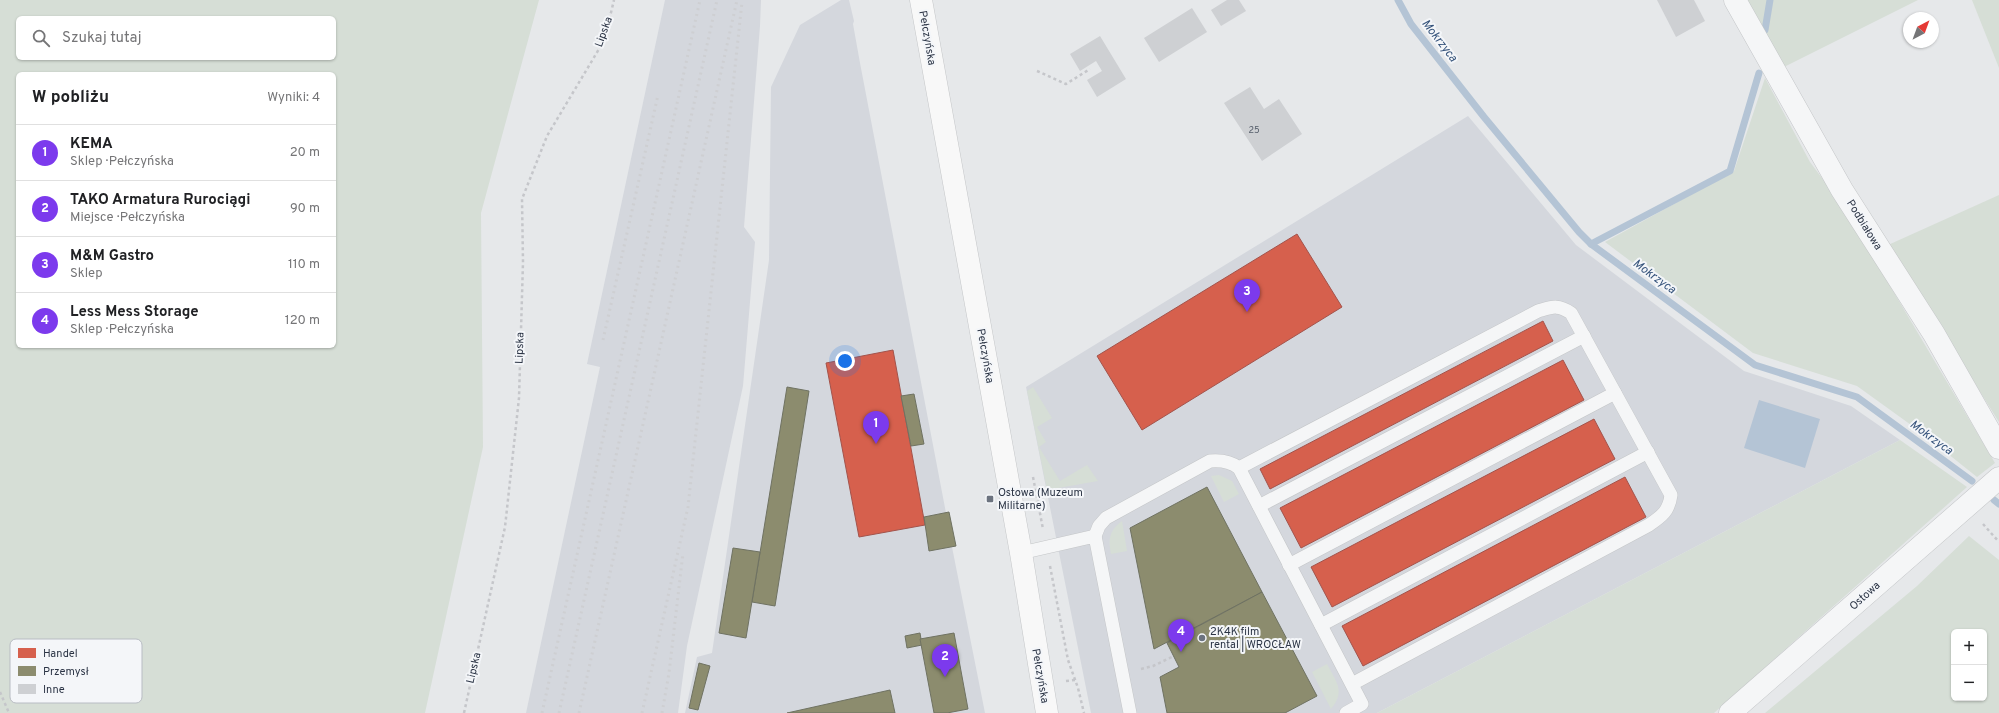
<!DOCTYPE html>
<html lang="pl">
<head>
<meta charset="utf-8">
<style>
	:root { --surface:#fff; --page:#f6f6f6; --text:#202124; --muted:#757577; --line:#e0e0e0; --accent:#7c3aed }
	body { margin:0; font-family:Overpass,sans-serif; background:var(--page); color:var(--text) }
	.controls { position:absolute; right:12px; bottom:12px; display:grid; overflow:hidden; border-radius:6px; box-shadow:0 1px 3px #0004 }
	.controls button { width:36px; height:36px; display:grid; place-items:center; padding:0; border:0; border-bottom:1px solid var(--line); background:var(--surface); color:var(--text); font:20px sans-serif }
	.compass { position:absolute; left:1903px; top:12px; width:36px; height:36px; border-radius:50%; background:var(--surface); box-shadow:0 1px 3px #0004; rotate:41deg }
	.you { position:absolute; left:845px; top:361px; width:14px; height:14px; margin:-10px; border:3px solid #fff; border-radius:50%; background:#1a73e8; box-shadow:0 0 0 6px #1a73e833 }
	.badge { display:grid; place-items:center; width:26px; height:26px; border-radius:50%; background:var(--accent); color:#fff; font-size:13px; font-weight:700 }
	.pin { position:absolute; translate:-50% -33px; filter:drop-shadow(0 1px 2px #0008) }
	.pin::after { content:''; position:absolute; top:21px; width:14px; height:12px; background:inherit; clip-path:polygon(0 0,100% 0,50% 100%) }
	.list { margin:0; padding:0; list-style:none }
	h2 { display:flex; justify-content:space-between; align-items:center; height:52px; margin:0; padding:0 16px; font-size:17px }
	h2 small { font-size:13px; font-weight:400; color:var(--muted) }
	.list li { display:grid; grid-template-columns:26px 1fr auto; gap:12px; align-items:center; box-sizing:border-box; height:56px; padding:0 16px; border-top:1px solid var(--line) }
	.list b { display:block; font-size:15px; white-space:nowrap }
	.list p { margin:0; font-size:13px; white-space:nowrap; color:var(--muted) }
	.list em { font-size:13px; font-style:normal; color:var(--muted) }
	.icon { flex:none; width:22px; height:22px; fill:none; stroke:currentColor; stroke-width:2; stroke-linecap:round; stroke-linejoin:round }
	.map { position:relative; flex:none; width:1999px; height:713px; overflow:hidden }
	.search { position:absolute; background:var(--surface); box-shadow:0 1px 3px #0004; left:16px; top:16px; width:320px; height:44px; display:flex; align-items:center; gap:10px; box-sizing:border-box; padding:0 14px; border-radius:6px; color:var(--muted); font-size:15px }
	.panel { position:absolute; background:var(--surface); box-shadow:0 1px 3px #0004; left:16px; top:72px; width:320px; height:276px; border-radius:6px }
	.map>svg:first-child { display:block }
</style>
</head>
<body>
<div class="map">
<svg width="1999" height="713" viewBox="0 0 1999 713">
	<rect width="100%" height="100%" fill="#e6e8ea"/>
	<g fill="#d4d7dd">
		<polygon points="665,0 761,0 760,26 744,227 755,242 743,386 687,646 678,713 526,713 600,367 587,364"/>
		<polygon points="841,0 849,0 854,21 853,24 860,63 946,513 949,512 956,546 952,547 985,713 685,713 697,657 712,653 769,260 771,87 800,25"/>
		<polygon points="1468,116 1576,245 1744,371 1851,406 1900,440 1377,713 1091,713 1026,387"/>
	</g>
	<g fill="#d6ded6" fill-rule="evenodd">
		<path d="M0,0H539L481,213L483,447L425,713H0ZM18,18H334V58H18ZM18,74H334V346H18Z"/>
		<polygon points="1745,0 1918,0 1784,67"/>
		<polygon points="1972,0 1999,0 1999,68"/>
		<polygon points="1765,78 1810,162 1842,205 1995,463 1977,477 1918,430 1857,386 1753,353 1605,242 1734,171"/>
		<polygon points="1999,195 1999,422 1888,245"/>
		<polygon points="1033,387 1052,418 1037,427 1046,442 1039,447 1060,481 1087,465 1098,481 1047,490 1027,391"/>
		<polygon points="1900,440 1967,487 1714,713 1377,713"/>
		<polygon points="1219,475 1232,481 1239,494 1224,502 1211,476"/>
		<path d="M1122,521L1127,551L1111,554C1108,539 1109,531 1122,521Z"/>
		<path d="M1969,536L1999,560V713H1765L1917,586ZM1954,632H1984V698H1954Z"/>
		<path d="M1327,664C1336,682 1346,691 1331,709L1312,672Z"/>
	</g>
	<polygon fill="#b4c4d5" points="1759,400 1820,419 1805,468 1744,448"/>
	<g fill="#d6604d" stroke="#a3534b">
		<polygon points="1297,234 1342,307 1142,430 1097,356"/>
		<polygon points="1543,321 1553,341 1270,489 1260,469"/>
		<polygon points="893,350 925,525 859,537 826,363"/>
		<polygon points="1563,360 1584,400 1301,548 1280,508"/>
		<polygon points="1594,419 1615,459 1332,607 1311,567"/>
		<polygon points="1625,477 1646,517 1363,666 1342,626"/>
	</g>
	<g fill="#8c8c6e" stroke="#6f7262">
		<polygon points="787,387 809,391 775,606 752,602"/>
		<polygon points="914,394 924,444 911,446 901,396"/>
		<polygon points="1207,487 1262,592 1154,649 1130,528"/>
		<polygon points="949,512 956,546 929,551 924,517"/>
		<polygon points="733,548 760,552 746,638 719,633"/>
		<polygon points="1262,592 1317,696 1285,713 1167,713 1160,677 1179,667 1167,643"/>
		<polygon points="920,633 922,645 907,648 905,636"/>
		<polygon points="954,633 968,709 947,713 934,713 920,639"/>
		<polygon points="699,663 710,666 698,710 689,708"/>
		<polygon points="890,690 895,713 787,713"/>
	</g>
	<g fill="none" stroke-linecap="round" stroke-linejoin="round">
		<g stroke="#b4c4d5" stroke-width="7">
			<polyline points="1398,0 1411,24 1484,117 1579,232 1591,244 1755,365 1857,397 1972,481"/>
			<polyline points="1765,30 1770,0"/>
			<polyline points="1591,244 1730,171 1759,73"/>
			<polyline points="1994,500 1999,504"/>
		</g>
	</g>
	<g fill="#ced0d3">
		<polygon points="1227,0 1239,0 1246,11 1221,26 1211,10"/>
		<polygon points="1657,0 1694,0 1705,21 1676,37"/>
		<polygon points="1192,8 1207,32 1159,62 1144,38"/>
		<polygon points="1100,36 1126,79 1097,97 1087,80 1102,71 1096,61 1080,71 1070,54"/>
		<polygon points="1250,87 1264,109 1279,99 1302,134 1262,161 1224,103"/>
	</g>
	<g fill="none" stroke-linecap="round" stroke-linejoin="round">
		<defs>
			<g id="service">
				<path d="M1239,468L1538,311C1552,307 1558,304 1571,313L1671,495C1669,511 1662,516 1649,525L1352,684"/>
				<polyline points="1259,506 1584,336"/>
				<path d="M1095,536L1099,526L1106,518L1210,461C1221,460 1230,461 1239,468L1362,704L1346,713"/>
				<polyline points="1021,553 1095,536 1130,713"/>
				<polyline points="1289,565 1615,393"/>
				<polyline points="1321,625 1648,452"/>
			</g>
			<g id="minor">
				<polyline points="1735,0 1842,190 1934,334 1999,448"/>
				<polyline points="1730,713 1999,478"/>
			</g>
			<polyline id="secondary" points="921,0 1021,553 1047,713"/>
		</defs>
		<use href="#service" stroke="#c4c6c8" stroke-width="14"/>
		<use href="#minor" stroke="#c4c6c8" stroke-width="23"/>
		<use href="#secondary" stroke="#c4c6c8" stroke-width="23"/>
		<g stroke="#c5c6ca" stroke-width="2.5" stroke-dasharray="3 3" stroke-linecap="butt">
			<polyline points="1037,71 1066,84 1090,69"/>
			<polyline points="1033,477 1043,529"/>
			<polyline points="1983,524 1999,542"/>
			<polyline points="1050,566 1068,660 1078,688 1084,713"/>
			<polyline points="1141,669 1153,666 1174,656"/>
			<polyline points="1066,681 1075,680"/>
			<polyline points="0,692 9,713"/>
			<polyline points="464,713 505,527 519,398 523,262 522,199 547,136 599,49 608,25 614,0"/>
		</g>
		<use href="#service" stroke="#f5f6f7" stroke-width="13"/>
		<use href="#minor" stroke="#f5f6f7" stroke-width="22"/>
		<use href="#secondary" stroke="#f8f8f8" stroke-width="22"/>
		<g stroke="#cecfd2" stroke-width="3" stroke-dasharray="2 4" stroke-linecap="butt">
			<polyline points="603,340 658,95"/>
			<polyline points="542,713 700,0"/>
			<polyline points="559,713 717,0"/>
			<polyline points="579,713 737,0"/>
			<polyline points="642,713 688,507 742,2"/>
			<polyline points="662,713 669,673 683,553"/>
		</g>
	</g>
	<g fill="#6c737f" stroke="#f4f6f9" stroke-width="1.5">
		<rect x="986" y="495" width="8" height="8" rx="2"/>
		<circle cx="1202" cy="638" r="4"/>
	</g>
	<g text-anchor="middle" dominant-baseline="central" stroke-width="4" stroke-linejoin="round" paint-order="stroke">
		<g font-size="9" fill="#545c69">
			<text x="1254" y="130">25</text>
		</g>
		<g font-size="11" fill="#2b3445" stroke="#f4f6f9">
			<text transform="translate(604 32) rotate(-70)">Lipska</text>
			<text transform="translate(927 38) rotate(80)">Pełczyńska</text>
			<text transform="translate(1864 225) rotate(58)">Podbiałowa</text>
			<text transform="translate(520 348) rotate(-88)">Lipska</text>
			<text transform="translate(985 356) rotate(80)">Pełczyńska</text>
			<text transform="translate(1865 596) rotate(-42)">Ostowa</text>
			<text transform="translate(474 668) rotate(-77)">Lipska</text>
			<text transform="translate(1040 676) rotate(80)">Pełczyńska</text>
		</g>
		<g font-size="11" fill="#2b3445" stroke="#f4f6f9" text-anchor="start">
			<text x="998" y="493">Ostowa (Muzeum<tspan x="998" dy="13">Militarne)</tspan></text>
			<text x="1210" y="632">2K4K film<tspan x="1210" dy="13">rental | WROCŁAW</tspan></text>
		</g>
		<g font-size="12" font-style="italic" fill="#34527a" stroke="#f4f6f9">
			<text transform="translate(1439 41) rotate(52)">Mokrzyca</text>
			<text transform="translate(1654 277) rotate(36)">Mokrzyca</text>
			<text transform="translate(1931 438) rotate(36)">Mokrzyca</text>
		</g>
	</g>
	<rect x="10" y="639" width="132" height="64" rx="6" fill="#f4f6f9" stroke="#b8bcc3" stroke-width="1"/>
	<rect x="18" y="648" width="18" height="10" fill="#d6604d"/>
	<rect x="18" y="666" width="18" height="10" fill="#8c8c6e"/>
	<rect x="18" y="684" width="18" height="10" fill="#ced0d3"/>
	<g font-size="11" fill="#2b3445">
		<text x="43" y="657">Handel</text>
		<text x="43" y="675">Przemysł</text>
		<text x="43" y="693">Inne</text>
	</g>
</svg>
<div class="controls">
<button>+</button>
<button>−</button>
</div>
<svg class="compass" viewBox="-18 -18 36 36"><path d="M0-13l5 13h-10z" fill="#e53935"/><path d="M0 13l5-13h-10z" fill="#757577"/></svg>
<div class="you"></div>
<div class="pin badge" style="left:876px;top:444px">1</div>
<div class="pin badge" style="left:945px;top:677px">2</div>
<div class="pin badge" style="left:1247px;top:312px">3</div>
<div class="pin badge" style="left:1181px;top:652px">4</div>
<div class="search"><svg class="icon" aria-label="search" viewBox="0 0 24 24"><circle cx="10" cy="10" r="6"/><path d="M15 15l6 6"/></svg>Szukaj tutaj</div>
<section class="panel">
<h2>W pobliżu<small>Wyniki: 4</small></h2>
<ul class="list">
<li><span class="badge">1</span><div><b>KEMA</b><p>Sklep · Pełczyńska</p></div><em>20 m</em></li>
<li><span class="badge">2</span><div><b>TAKO Armatura Rurociągi</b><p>Miejsce · Pełczyńska</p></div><em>90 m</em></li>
<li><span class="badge">3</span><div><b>M&amp;M Gastro</b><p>Sklep</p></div><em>110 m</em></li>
<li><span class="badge">4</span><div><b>Less Mess Storage</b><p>Sklep · Pełczyńska</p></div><em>120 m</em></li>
</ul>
</section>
</div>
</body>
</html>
